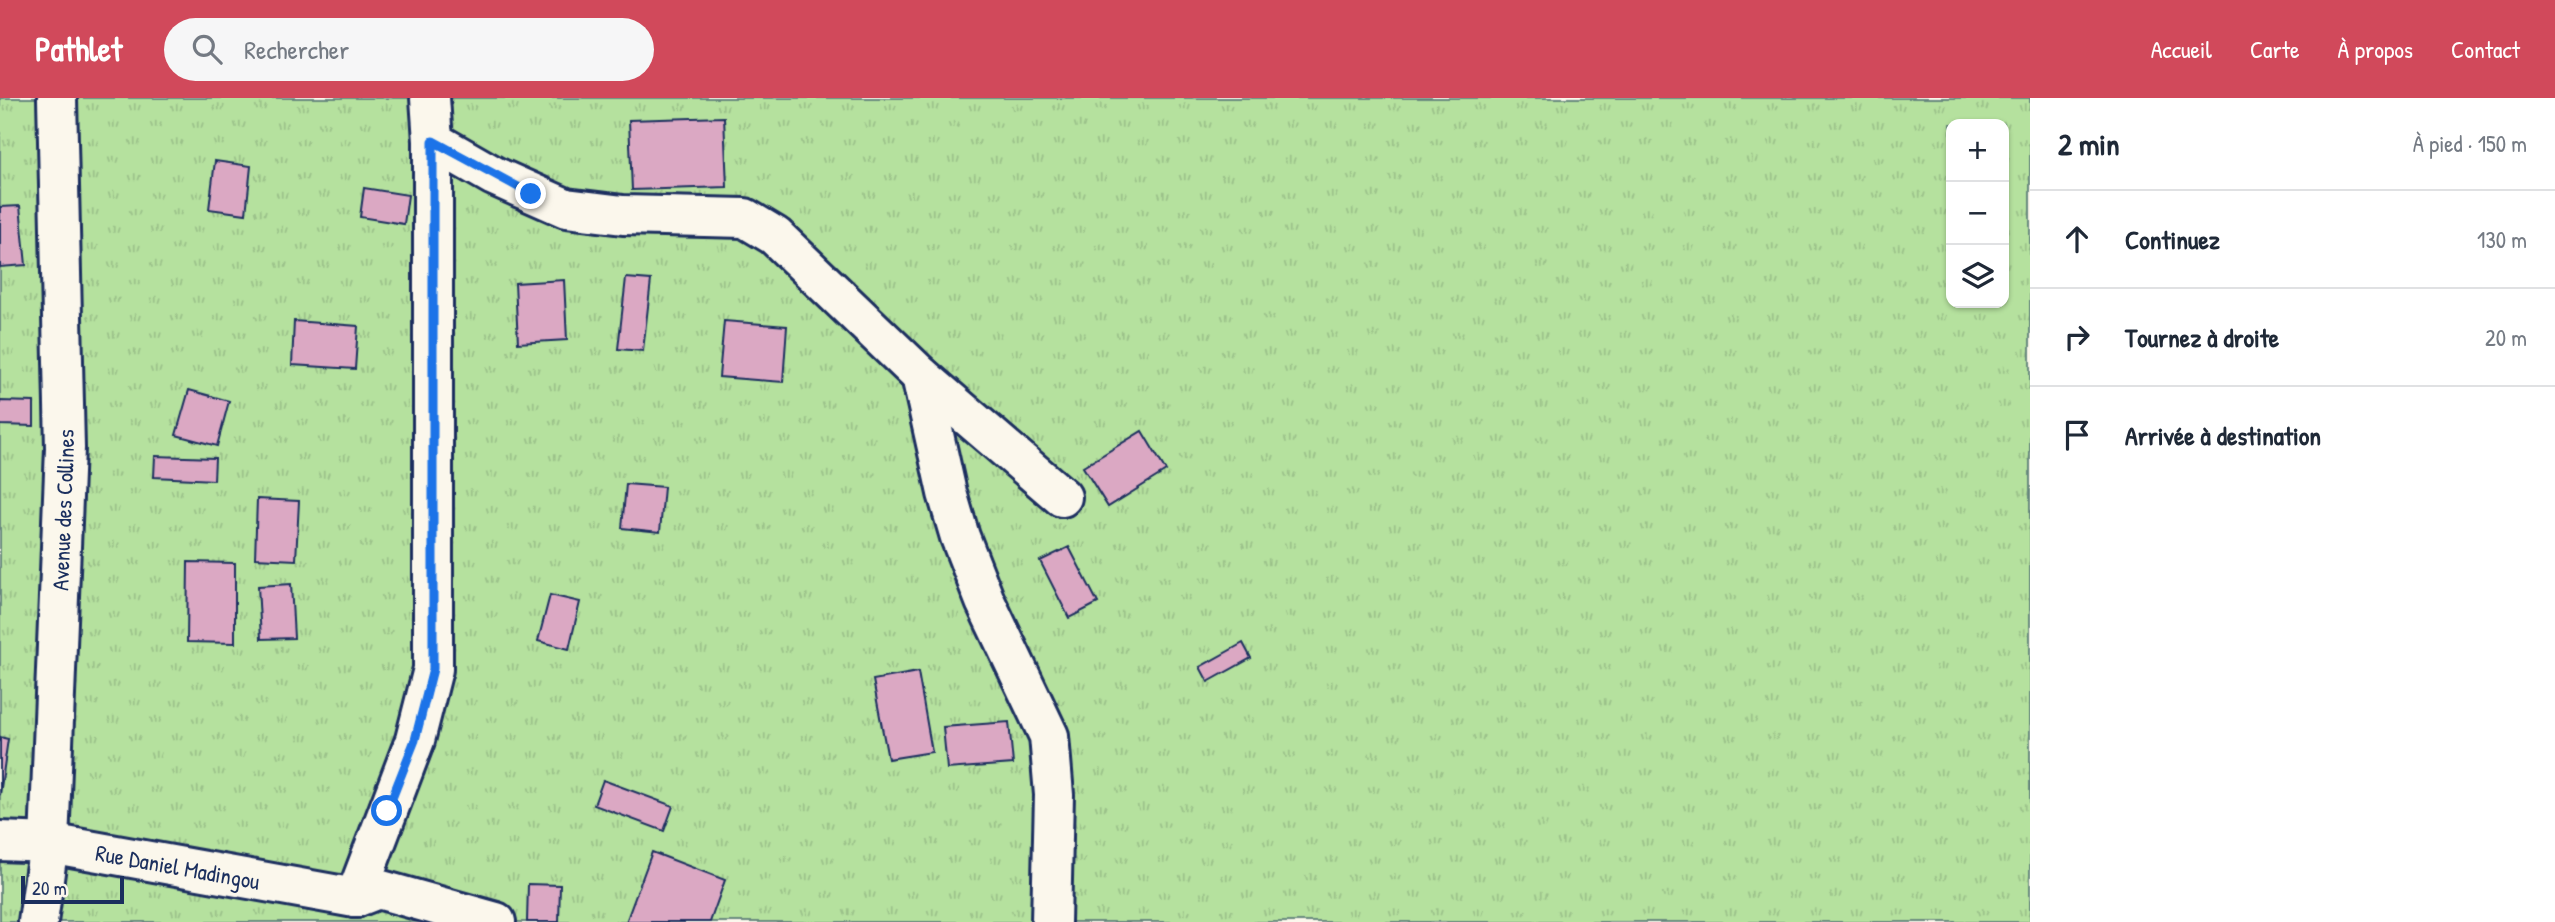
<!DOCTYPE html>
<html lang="fr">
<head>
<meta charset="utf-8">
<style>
	:root { --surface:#fff; --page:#f6f6f7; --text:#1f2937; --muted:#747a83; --line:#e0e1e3; --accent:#d1495b }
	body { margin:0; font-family:"Patrick Hand",sans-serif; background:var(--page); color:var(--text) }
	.controls { position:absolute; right:21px; top:21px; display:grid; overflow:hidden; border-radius:14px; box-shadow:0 2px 5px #0004 }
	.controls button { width:63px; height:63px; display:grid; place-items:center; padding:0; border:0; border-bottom:2px solid var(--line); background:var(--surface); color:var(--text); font:35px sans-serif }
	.scale { position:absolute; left:21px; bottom:18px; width:103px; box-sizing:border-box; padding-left:7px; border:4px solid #1b2f5e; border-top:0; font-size:19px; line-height:24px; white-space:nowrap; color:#1b2f5e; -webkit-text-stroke:5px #fbf7ec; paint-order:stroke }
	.stop { position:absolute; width:21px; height:21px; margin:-16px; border:5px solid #1a73e8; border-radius:50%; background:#fff }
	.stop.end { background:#1a73e8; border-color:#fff; box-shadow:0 2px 7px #0008 }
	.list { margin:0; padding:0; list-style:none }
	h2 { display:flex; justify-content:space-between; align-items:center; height:91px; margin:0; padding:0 28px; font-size:30px }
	h2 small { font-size:23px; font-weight:400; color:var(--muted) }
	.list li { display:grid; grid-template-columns:46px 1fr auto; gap:21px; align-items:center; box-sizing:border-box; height:98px; padding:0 28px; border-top:2px solid var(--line) }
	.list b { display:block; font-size:26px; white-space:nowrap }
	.list em { font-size:23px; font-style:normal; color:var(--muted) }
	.icon { flex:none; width:38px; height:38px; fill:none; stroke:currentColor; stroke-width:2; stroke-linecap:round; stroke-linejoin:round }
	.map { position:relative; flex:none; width:2030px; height:824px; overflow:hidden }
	header { display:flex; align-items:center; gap:42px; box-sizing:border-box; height:98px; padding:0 35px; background:var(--accent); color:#fff }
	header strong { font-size:33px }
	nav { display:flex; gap:38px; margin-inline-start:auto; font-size:24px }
	.search { width:490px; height:63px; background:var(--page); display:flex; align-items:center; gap:18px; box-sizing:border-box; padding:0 24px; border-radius:38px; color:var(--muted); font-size:26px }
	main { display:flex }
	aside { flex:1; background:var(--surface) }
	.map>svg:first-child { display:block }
</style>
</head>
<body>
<header>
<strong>Pathlet</strong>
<div class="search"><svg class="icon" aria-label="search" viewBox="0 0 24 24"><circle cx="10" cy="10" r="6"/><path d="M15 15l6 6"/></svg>Rechercher</div>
<nav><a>Accueil</a><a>Carte</a><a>À propos</a><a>Contact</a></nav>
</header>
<main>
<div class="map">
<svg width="2030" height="824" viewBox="0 0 2030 824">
	<defs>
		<pattern id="grass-tufts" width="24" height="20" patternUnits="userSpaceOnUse" patternTransform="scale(1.75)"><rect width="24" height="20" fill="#b5e19e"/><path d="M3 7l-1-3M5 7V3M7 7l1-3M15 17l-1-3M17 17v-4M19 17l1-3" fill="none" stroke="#9bc18a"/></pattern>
	</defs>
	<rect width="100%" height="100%" fill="#fbf7ec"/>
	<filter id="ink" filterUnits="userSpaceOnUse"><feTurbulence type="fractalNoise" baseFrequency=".0143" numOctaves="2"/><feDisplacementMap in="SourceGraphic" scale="14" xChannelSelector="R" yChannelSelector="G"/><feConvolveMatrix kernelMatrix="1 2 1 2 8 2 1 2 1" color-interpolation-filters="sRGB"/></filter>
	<g filter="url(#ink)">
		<path fill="url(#grass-tufts)" stroke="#68887e" stroke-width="2" fill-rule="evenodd" d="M0,0H2030V824H0ZM1951,26H2004V205H1951Z"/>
		<g fill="#dba8c3" stroke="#1b2f5e" stroke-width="2">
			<polygon points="724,19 727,89 632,92 629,22"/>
			<polygon points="215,63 251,68 246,116 209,111"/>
			<polygon points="364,90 408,97 404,126 360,119"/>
			<polygon points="20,108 26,167 0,169 0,109"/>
			<polygon points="626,180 651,182 643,253 618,251"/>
			<polygon points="564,182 567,242 518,245 515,185"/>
			<polygon points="294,223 358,228 355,271 292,267"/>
			<polygon points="724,223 787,228 783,284 719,279"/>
			<polygon points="189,292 229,303 217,348 176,337"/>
			<polygon points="0,303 34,304 34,328 0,327"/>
			<polygon points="1142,333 1166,373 1108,409 1083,369"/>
			<polygon points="155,358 215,360 214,382 154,379"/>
			<polygon points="626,386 664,389 660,434 622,430"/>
			<polygon points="257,401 299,403 296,462 255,460"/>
			<polygon points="1069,449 1098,505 1069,520 1040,463"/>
			<polygon points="188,464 235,465 235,545 187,544"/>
			<polygon points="291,486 294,540 261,541 258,488"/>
			<polygon points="550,497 580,504 569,551 538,543"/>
			<polygon points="1243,545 1251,560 1208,584 1200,569"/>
			<polygon points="918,574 932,654 888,661 873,582"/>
			<polygon points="1009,624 1013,666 947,671 943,629"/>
			<polygon points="0,639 8,641 0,697"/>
			<polygon points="603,682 673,708 664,733 594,707"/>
			<polygon points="652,754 725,782 710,824 626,824"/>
			<polygon points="528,786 560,787 559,824 527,824"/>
		</g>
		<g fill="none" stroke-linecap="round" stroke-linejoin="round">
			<defs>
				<g id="minor">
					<polyline points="433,43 494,78 566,110 623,117 745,120 775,138 921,278 1062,399"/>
					<polyline points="921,278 947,395 960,439 985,503 1049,638 1054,697 1051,824"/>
					<path id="s1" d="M0,743L49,745L355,800"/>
					<polyline points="355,800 415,642 433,571 433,43 430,0"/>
					<polyline points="355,800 378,791 496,824"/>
					<path id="s2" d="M38,824L49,745L65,350L57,0"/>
				</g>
			</defs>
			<use href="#minor" stroke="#1b2f5e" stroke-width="44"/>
			<use href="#minor" stroke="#fbf7ec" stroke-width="38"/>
		</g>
	</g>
	<g fill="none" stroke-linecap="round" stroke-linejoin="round" filter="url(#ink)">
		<polyline stroke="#1a73e8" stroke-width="9" points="387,713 415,642 433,571 433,43 531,96"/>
	</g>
	<g text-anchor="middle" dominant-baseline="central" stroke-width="6" stroke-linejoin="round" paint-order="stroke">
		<g font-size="23" fill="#1b2f5e" stroke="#fbf7ec">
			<text stroke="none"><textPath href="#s2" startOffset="413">Avenue des Collines</textPath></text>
			<text stroke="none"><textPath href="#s1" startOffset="180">Rue Daniel Madingou</textPath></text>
		</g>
	</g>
</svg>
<div class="controls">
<button>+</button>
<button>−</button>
<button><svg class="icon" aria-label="layers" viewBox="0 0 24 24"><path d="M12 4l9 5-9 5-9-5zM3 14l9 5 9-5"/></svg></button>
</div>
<div class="scale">20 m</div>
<div class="stop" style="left:387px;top:713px"></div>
<div class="stop end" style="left:531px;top:96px"></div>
</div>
<aside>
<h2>2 min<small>À pied · 150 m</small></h2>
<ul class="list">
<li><svg class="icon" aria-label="ahead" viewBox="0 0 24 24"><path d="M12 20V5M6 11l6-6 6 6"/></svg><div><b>Continuez</b></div><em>130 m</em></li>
<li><svg class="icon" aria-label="right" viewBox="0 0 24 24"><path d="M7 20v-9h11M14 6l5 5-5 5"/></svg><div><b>Tournez à droite</b></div><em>20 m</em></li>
<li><svg class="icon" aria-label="arrive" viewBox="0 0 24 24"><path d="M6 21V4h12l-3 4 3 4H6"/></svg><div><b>Arrivée à destination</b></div></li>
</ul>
</aside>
</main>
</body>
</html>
